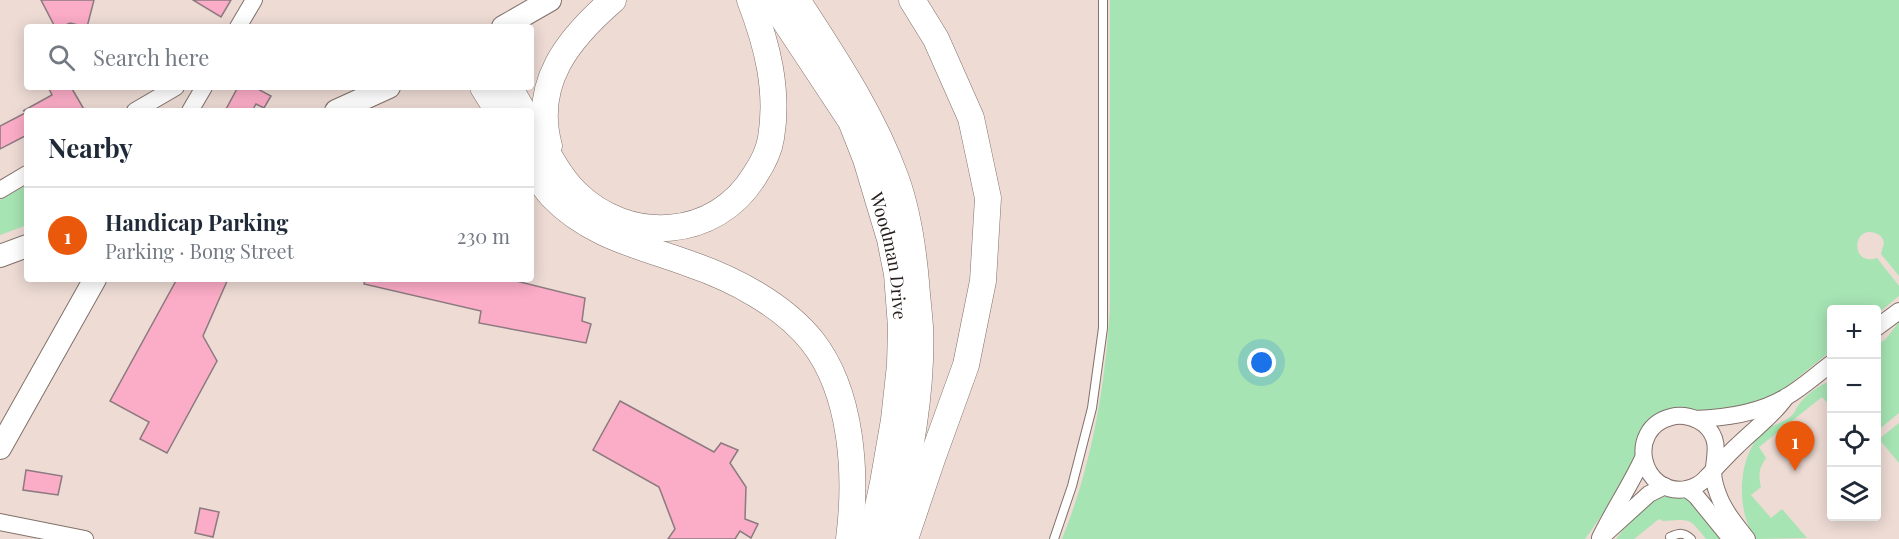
<!DOCTYPE html>
<html lang="en">
<head>
<meta charset="utf-8">
<style>
	:root { --surface:#fff; --page:#f2f2f3; --text:#1f2937; --muted:#747a83; --line:#e0e1e3; --accent:#ea580c }
	body { margin:0; font-family:"Playfair Display",serif; background:var(--page); color:var(--text) }
	.controls { position:absolute; right:18px; bottom:18px; display:grid; overflow:hidden; border-radius:6px; box-shadow:0 3px 15px #0003 }
	.controls button { width:54px; height:54px; display:grid; place-items:center; padding:0; border:0; border-bottom:2px solid var(--line); background:var(--surface); color:var(--text); font:30px sans-serif }
	.you { position:absolute; left:1262px; top:363px; width:21px; height:21px; margin:-15px; border:4px solid #fff; border-radius:50%; background:#1a73e8; box-shadow:0 0 0 9px #1a73e833 }
	.badge { display:grid; place-items:center; width:39px; height:39px; border-radius:50%; background:var(--accent); color:#fff; font-size:20px; font-weight:700 }
	.pin { position:absolute; translate:-50% -50px; filter:drop-shadow(0 2px 3px #0008) }
	.pin::after { content:''; position:absolute; top:32px; width:21px; height:18px; background:inherit; clip-path:polygon(0 0,100% 0,50% 100%) }
	.list { margin:0; padding:0; list-style:none }
	h2 { display:flex; justify-content:space-between; align-items:center; height:78px; margin:0; padding:0 24px; font-size:26px }
	h2 small { font-size:20px; font-weight:400; color:var(--muted) }
	.list li { display:grid; grid-template-columns:39px 1fr auto; gap:18px; align-items:center; box-sizing:border-box; height:96px; padding:0 24px; border-top:2px solid var(--line) }
	.list b { display:block; font-size:22px; white-space:nowrap }
	.list p { margin:0; font-size:20px; white-space:nowrap; color:var(--muted) }
	.list em { font-size:20px; font-style:normal; color:var(--muted) }
	.icon { flex:none; width:33px; height:33px; fill:none; stroke:currentColor; stroke-width:2; stroke-linecap:round; stroke-linejoin:round }
	.map { position:relative; flex:none; width:1899px; height:539px; overflow:hidden }
	.search { position:absolute; background:var(--surface); box-shadow:0 3px 15px #0003; left:24px; top:24px; width:510px; height:66px; display:flex; align-items:center; gap:15px; box-sizing:border-box; padding:0 21px; border-radius:6px; color:var(--muted); font-size:22px }
	.panel { position:absolute; background:var(--surface); box-shadow:0 3px 15px #0003; left:24px; top:108px; width:510px; height:174px; border-radius:6px }
	.map>svg:first-child { display:block }
</style>
</head>
<body>
<div class="map">
<svg width="1899" height="539" viewBox="0 0 1899 539">
	<rect width="100%" height="100%" fill="#eddbd4"/>
	<g fill="#a6e4b3">
		<path d="M1110,0H1899V276L1881,254L1884,243C1883,238 1881,235 1875,233C1852,225 1850,267 1877,258L1899,286V296L1877,314L1876,310H1832L1831,351L1775,396L1720,413L1681,409L1637,450L1634,462L1622,487L1585,539H1062C1092,465 1105,387 1110,308Z"/>
		<polygon points="27,185 27,225 0,235 0,200"/>
		<polygon points="1899,322 1899,413 1877,431 1877,344 1885,340"/>
		<path d="M1831,381V407L1822,397L1759,447L1766,458C1759,468 1758,475 1761,487L1751,495L1771,518L1782,509L1807,538L1756,539C1735,511 1737,454 1765,430C1773,424 1787,422 1793,414C1795,412 1796,408 1798,406C1805,395 1819,385 1831,381Z"/>
		<polygon points="1899,423 1899,463 1879,439"/>
		<path d="M1666,496H1683L1687,498L1723,539H1706C1688,516 1690,520 1663,521L1659,519L1634,539H1616C1628,523 1646,501 1666,496Z"/>
	</g>
	<g fill="#fbacc6" stroke="#8b7a7f" stroke-width="1.5">
		<polygon points="41,0 94,0 87,27 70,23 61,27 55,27"/>
		<polygon points="193,0 231,0 221,17"/>
		<polygon points="48,87 71,87 85,111 23,111 52,95"/>
		<polygon points="238,87 254,87 271,96 264,108 256,104 252,111 225,111"/>
		<polygon points="27,112 27,135 0,149 0,126"/>
		<polygon points="177,279 228,279 203,336 217,361 167,453 140,439 149,422 110,401"/>
		<polygon points="365,279 508,279 585,298 582,321 591,324 586,343 479,323 481,311 364,284"/>
		<polygon points="620,401 714,452 721,443 738,450 730,463 746,487 745,519 758,524 751,538 740,531 735,539 668,539 675,529 659,487 593,450"/>
		<polygon points="26,470 62,476 58,495 23,490"/>
		<polygon points="200,508 219,512 213,537 195,533"/>
	</g>
	<g fill="none" stroke-linecap="round" stroke-linejoin="round">
		<defs>
			<g id="lane">
				<path d="M1670,537C1679,533 1684,532 1691,539"/>
				<polyline points="1054,539 1072,486 1092,408 1103,328 1103,0"/>
			</g>
			<g id="street">
				<polyline points="238,27 254,0"/>
				<polyline points="135,111 176,87"/>
				<polyline points="190,111 204,87"/>
				<polyline points="0,190 27,174"/>
				<polyline points="1876,328 1899,311"/>
				<path d="M1695,419C1726,418 1760,413 1786,397C1802,388 1817,374 1832,363"/>
				<polyline points="1687,489 1696,496 1731,539"/>
				<polyline points="0,522 85,539"/>
				<polyline points="1606,533 1649,494 1665,486"/>
				<path d="M1600,538C1613,511 1630,486 1643,458"/>
				<path d="M1747,539C1736,525 1724,511 1718,494C1715,486 1712,474 1714,467C1716,451 1719,438 1705,425C1696,417 1682,414 1671,417C1625,429 1641,497 1687,489C1694,487 1702,483 1706,478C1717,467 1727,455 1738,445C1755,428 1772,417 1786,397"/>
			</g>
			<g id="secondary">
				<polyline points="503,27 550,0"/>
				<polyline points="336,111 389,87"/>
				<polyline points="0,256 27,246"/>
				<polyline points="0,448 95,279"/>
			</g>
			<g id="primary">
				<path id="s1" d="M771,0L851,121L866,159L890,239L897,274L901,327L900,365L894,420L883,483L871,539"/>
				<path d="M797,0C834,57 873,115 896,179C908,212 913,248 916,282C917,297 919,312 920,327C923,398 906,470 892,539"/>
				<polyline points="483,87 498,111"/>
				<polyline points="509,87 523,111"/>
				<path d="M531,124C544,146 557,174 575,192C628,245 716,240 755,175C763,163 769,151 771,138C779,90 767,44 750,0"/>
				<path d="M549,146C532,83 568,39 613,0"/>
				<path d="M531,166C537,176 544,188 552,196C590,236 641,246 690,264C734,279 783,305 812,341C853,393 857,476 849,539"/>
				<polyline points="907,533 932,459 966,365 983,281 988,198 971,118 936,39 912,0"/>
			</g>
		</defs>
		<use href="#lane" stroke="#81716a" stroke-width="10"/>
		<use href="#street" stroke="#81716a" stroke-width="18"/>
		<use href="#secondary" stroke="#81716a" stroke-width="24"/>
		<use href="#primary" stroke="#81716a" stroke-width="27"/>
		<use href="#lane" stroke="#fff" stroke-width="8"/>
		<use href="#street" stroke="#fff" stroke-width="16"/>
		<use href="#secondary" stroke="#fff" stroke-width="22"/>
		<use href="#primary" stroke="#fff" stroke-width="26"/>
	</g>
	<g text-anchor="middle" dominant-baseline="central" stroke-width="5" stroke-linejoin="round" paint-order="stroke">
		<g font-size="18" fill="#27201d" stroke="#eddbd4">
			<text stroke="none"><textPath href="#s1" startOffset="286">Woodman Drive</textPath></text>
		</g>
	</g>
</svg>
<div class="controls">
<button>+</button>
<button>−</button>
<button><svg class="icon" aria-label="locate" viewBox="0 0 24 24"><circle cx="12" cy="12" r="6"/><path d="M12 2v4M12 18v4M2 12h4M18 12h4"/></svg></button>
<button><svg class="icon" aria-label="layers" viewBox="0 0 24 24"><path d="M12 4l9 5-9 5-9-5zM3 14l9 5 9-5"/></svg></button>
</div>
<div class="you"></div>
<div class="pin badge" style="left:1795px;top:471px">1</div>
<div class="search"><svg class="icon" aria-label="search" viewBox="0 0 24 24"><circle cx="10" cy="10" r="6"/><path d="M15 15l6 6"/></svg>Search here</div>
<section class="panel">
<h2>Nearby<small></small></h2>
<ul class="list">
<li><span class="badge">1</span><div><b>Handicap Parking</b><p>Parking · Bong Street</p></div><em>230 m</em></li>
</ul>
</section>
</div>
</body>
</html>
